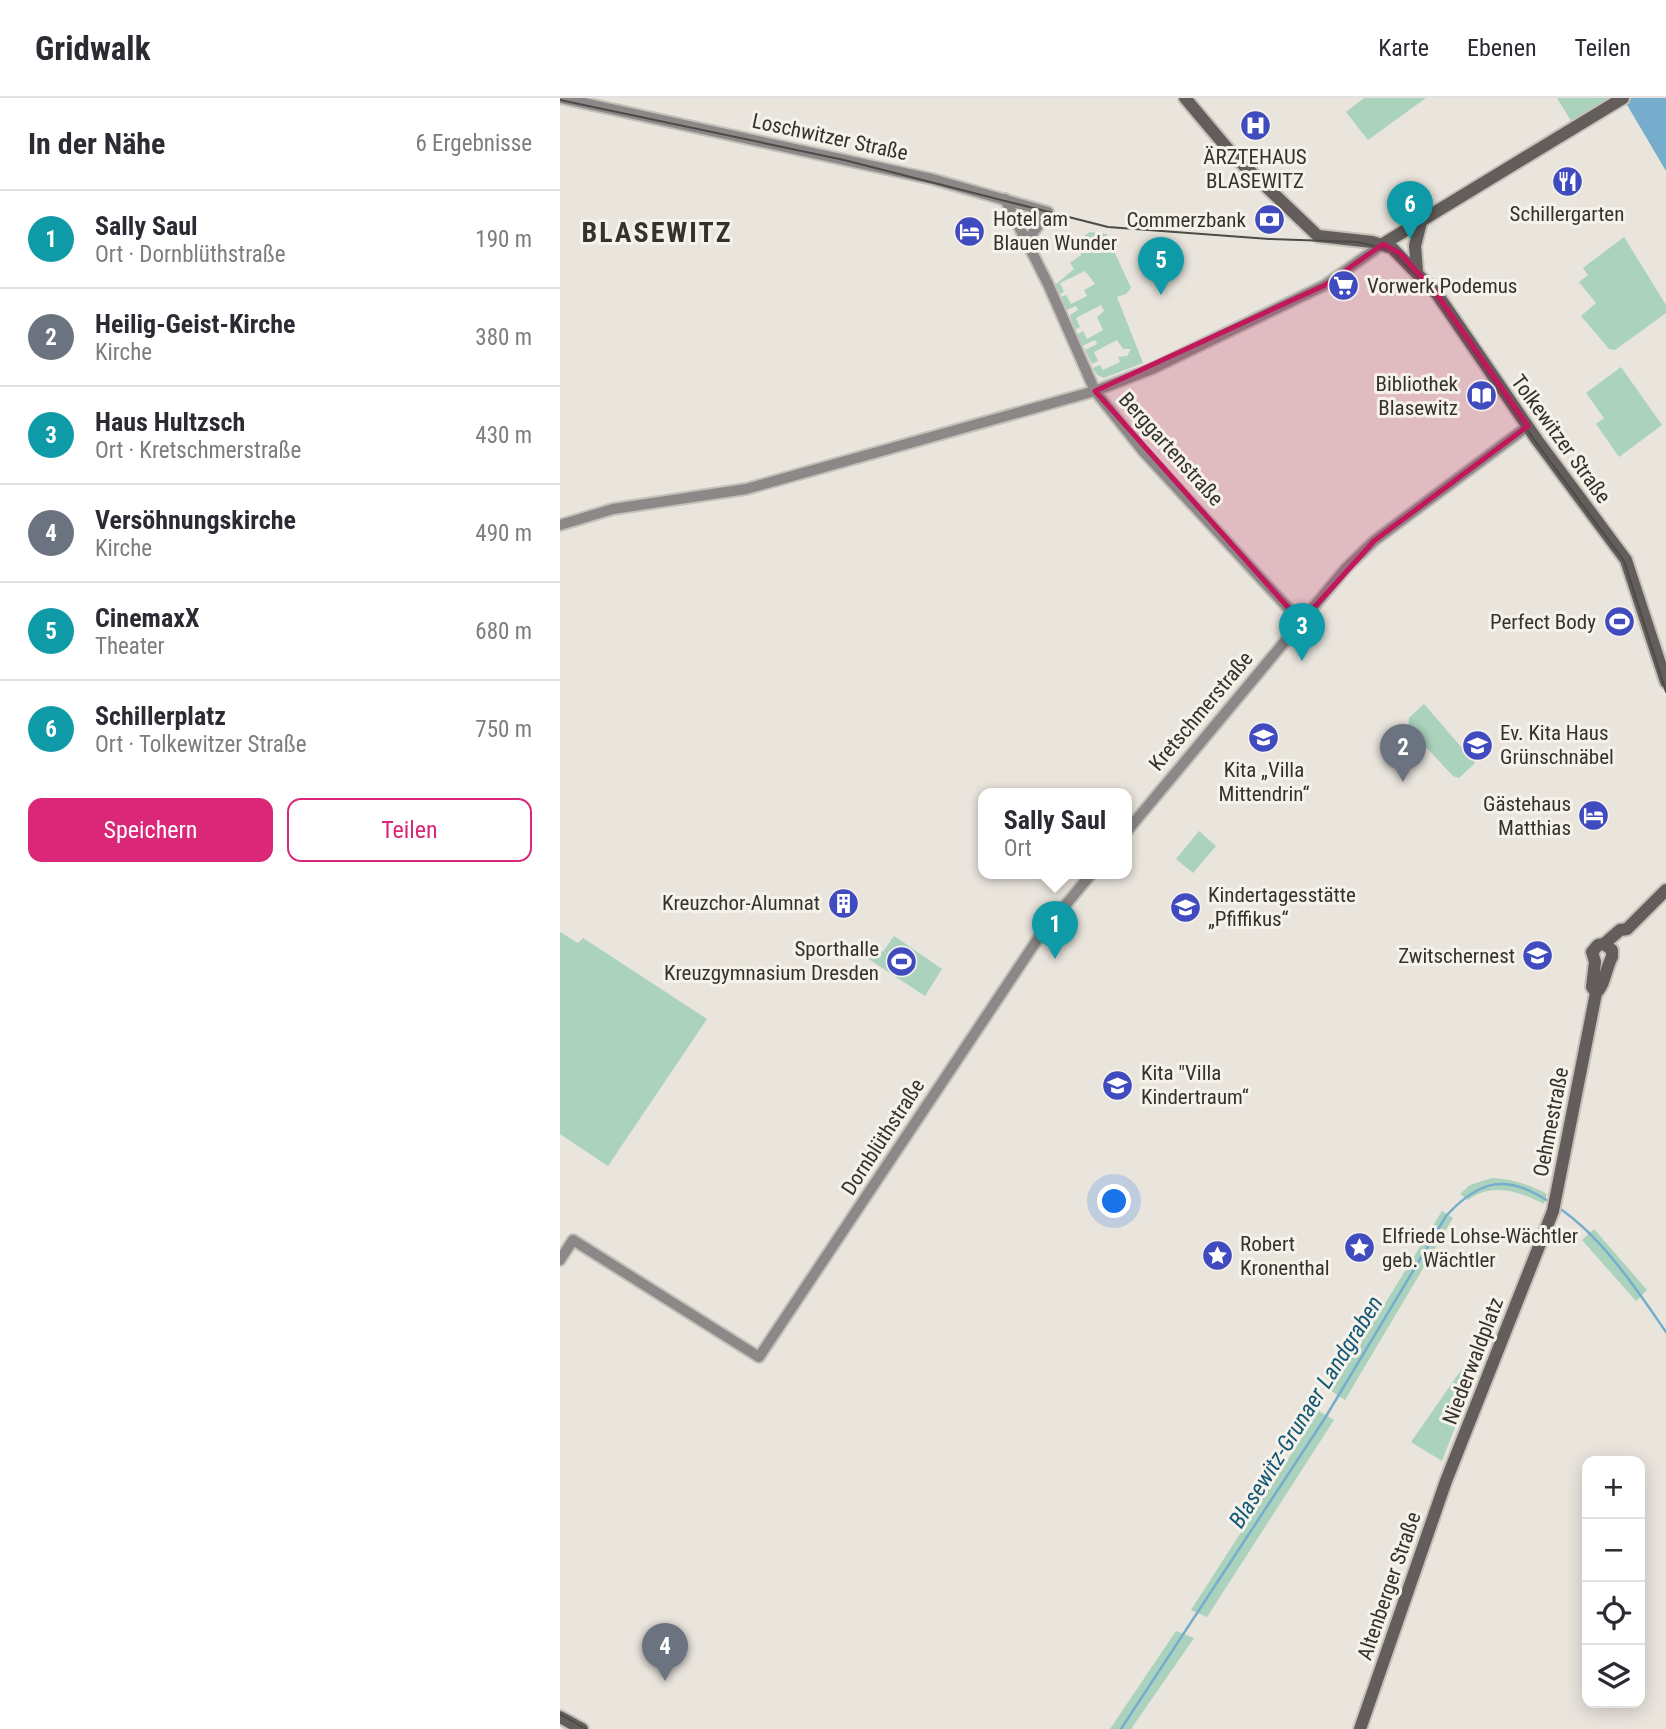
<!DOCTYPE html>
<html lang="de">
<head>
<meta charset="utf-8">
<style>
	:root { --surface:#fff; --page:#f7f7f7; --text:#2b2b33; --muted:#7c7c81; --line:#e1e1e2; --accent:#db2777 }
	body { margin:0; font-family:"Roboto Condensed",sans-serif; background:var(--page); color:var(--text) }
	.controls { position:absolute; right:21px; bottom:21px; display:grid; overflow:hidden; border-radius:14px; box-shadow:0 4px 18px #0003 }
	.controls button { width:63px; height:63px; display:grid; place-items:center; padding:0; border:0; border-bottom:2px solid var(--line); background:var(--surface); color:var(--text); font:35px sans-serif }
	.you { position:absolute; left:555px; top:1104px; width:24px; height:24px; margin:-18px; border:5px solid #fff; border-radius:50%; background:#1a73e8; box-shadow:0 0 0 10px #1a73e833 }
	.badge { display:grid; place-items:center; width:46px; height:46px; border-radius:50%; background:var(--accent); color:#fff; font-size:23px; font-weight:700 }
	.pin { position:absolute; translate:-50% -58px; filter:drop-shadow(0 2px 4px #0008) }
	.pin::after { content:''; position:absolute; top:37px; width:24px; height:21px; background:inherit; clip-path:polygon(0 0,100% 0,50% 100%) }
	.popup { position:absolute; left:418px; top:690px; width:154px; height:91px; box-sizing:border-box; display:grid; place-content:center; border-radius:14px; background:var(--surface); filter:drop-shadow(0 2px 5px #0005); font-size:23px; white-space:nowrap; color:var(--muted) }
	.popup b { font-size:26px; color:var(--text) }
	.popup::after { content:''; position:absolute; left:50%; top:100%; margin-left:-14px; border:14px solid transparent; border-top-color:var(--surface) }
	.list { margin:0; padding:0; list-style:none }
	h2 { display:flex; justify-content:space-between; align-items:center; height:91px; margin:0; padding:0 28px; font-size:30px }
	h2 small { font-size:23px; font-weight:400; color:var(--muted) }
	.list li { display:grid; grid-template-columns:46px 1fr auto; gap:21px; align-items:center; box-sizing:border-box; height:98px; padding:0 28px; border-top:2px solid var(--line) }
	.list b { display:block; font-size:26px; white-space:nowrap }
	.list p { margin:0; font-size:23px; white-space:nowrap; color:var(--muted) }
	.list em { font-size:23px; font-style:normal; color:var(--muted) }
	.actions { display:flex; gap:14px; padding:21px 28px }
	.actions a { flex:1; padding:16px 0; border:2px solid var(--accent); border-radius:14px; text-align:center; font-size:24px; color:var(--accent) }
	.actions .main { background:var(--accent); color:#fff }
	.icon { flex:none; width:38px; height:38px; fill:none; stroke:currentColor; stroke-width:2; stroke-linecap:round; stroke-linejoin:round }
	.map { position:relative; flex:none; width:1106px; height:1631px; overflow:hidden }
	header { display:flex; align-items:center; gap:42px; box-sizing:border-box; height:98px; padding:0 35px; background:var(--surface); border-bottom:2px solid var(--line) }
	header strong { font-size:33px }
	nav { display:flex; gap:38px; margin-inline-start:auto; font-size:24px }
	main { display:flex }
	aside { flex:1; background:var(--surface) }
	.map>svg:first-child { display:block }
</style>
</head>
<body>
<header>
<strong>Gridwalk</strong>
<nav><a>Karte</a><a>Ebenen</a><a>Teilen</a></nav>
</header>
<main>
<aside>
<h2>In der Nähe<small>6 Ergebnisse</small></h2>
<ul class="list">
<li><span class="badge" style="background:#0f9aa8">1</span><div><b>Sally Saul</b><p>Ort · Dornblüthstraße</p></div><em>190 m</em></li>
<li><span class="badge" style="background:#6b7280">2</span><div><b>Heilig-Geist-Kirche</b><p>Kirche</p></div><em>380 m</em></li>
<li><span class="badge" style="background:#0f9aa8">3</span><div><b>Haus Hultzsch</b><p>Ort · Kretschmerstraße</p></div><em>430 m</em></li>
<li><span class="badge" style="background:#6b7280">4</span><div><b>Versöhnungskirche</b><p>Kirche</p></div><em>490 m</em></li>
<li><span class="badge" style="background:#0f9aa8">5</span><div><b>CinemaxX</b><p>Theater</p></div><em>680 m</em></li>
<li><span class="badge" style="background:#0f9aa8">6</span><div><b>Schillerplatz</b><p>Ort · Tolkewitzer Straße</p></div><em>750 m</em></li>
</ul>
<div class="actions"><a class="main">Speichern</a><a>Teilen</a></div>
</aside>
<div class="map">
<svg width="1106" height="1631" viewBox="0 0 1106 1631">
	<rect width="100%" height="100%" fill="#e9e4dc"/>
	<g fill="#aad2bd">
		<polygon points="804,0 866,0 808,42 786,14"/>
		<polygon points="997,0 1058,0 1013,26"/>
		<polygon points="530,134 547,136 547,153 553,151 571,190 566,196 557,199 583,265 544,280 537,277 533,270 540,267 543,272 560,264 558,259 567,258 571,251 563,251 557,242 534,254 538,263 532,266 525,252 537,246 535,242 522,248 517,236 523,233 527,241 543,232 537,219 544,213 541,207 516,220 520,229 515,232 510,217 518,212 516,208 507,212 501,199 506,197 511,206 527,198 524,192 535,186 525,173 500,185 504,194 500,196 495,187 514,171 510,165 521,157 524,138"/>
		<polygon points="1064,139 1106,207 1106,215 1055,252 1049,251 1021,218 1036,205 1019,184 1028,177 1023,170"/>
		<polygon points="1061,269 1102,327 1059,359 1036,326 1044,320 1026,295"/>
		<polygon points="864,606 915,665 899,680 893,678 848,630 849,620"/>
		<polygon points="639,733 656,748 633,775 616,761"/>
		<polygon points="0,834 18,845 23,840 147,921 48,1068 0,1036"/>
		<polygon points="334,838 382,871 365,898 301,856 309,845 323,854"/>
		<path d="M932,1080C951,1081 969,1086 987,1096L984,1106C959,1093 932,1084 908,1102L900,1096L910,1087Z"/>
		<polygon points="882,1113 893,1120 785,1302 771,1293"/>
		<polygon points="1034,1131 1087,1192 1076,1203 1022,1142"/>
		<polygon points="931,1229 933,1231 882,1363 851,1344"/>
		<polygon points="759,1313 774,1322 647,1519 631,1512"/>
		<polygon points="616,1533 634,1540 571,1631 550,1631"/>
	</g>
	<polygon fill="#76adcc" points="1063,0 1106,0 1106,73"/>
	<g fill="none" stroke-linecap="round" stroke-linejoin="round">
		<g stroke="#76adcc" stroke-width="2.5">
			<path d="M999,1110C1043,1140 1077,1192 1106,1234"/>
			<path d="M561,1631L765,1320L886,1118C920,1081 947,1075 991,1105"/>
		</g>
		<defs>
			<g id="tertiary">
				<polyline points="1,0 372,81 488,114 467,143"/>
				<polyline points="445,101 488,186 535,293 582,352 741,524"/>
				<polyline points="0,427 53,411 186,391 535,293 594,270 765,187 823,146"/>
				<polyline points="567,733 786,470 814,443 968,328"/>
				<polyline points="0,1162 13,1142 199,1259 479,839 532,775"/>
			</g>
			<g id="secondary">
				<polyline points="625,0 673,57 758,138 812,144 832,150 877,196 977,342 1066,462 1106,584"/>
				<polyline points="823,146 1063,0"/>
				<polyline points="857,173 855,148 861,124"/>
				<polyline points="1044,846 1060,832 1067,831 1106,792"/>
				<polyline points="0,1619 22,1631"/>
				<path d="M800,1631L886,1383L993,1113L1036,895L1032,889L1035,864L1032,854L1038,847L1044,846L1052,852V859C1046,869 1045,887 1036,895"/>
			</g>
		</defs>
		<use href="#tertiary" stroke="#c5c0b9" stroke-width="14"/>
		<use href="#secondary" stroke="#c5c0b9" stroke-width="16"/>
		<use href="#tertiary" stroke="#8c8887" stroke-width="10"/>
		<use href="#secondary" stroke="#635d5b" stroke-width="12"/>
		<g stroke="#4d4b47" stroke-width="2">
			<polyline points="0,2 284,62 548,129 709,141 798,144 831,152 875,197 975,343 1064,463 1106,594"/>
			<polyline points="0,1616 26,1631"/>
		</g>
	</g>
	<path fill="#c2185b" fill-opacity="0.2" stroke="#c2185b" stroke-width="5" stroke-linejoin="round" d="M823,146L841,156L877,196L968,328L814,443L741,524L535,293L765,187Z"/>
	<defs>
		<symbol id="hospital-disc" viewBox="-11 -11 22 22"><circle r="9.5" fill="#404bbf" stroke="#f6f2ea"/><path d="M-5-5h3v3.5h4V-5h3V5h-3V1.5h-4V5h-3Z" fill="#fff"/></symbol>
		<symbol id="restaurant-disc" viewBox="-11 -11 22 22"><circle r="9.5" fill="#404bbf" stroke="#f6f2ea"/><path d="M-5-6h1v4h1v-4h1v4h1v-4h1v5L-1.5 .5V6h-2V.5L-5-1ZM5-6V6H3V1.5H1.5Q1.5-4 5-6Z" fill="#fff"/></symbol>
		<symbol id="bank-disc" viewBox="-11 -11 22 22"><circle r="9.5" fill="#404bbf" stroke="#f6f2ea"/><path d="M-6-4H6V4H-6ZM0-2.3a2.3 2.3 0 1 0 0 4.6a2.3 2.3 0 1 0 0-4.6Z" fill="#fff"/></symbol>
		<symbol id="hotel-disc" viewBox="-11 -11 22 22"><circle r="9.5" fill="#404bbf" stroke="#f6f2ea"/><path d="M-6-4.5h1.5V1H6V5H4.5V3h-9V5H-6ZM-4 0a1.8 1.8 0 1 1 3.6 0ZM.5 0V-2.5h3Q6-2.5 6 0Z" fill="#fff"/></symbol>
		<symbol id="supermarket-disc" viewBox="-11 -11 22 22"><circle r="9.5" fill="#404bbf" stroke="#f6f2ea"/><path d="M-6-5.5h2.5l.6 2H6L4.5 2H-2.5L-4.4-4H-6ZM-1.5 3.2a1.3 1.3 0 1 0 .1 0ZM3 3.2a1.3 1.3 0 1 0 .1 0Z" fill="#fff"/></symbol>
		<symbol id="library-disc" viewBox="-11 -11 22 22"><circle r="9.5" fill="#404bbf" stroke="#f6f2ea"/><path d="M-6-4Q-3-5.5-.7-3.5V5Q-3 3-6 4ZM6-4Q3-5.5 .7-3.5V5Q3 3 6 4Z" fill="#fff"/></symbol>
		<symbol id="stadium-disc" viewBox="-11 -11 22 22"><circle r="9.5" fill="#404bbf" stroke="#f6f2ea"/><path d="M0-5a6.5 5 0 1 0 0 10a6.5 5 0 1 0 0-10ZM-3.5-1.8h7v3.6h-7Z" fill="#fff"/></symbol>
		<symbol id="school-disc" viewBox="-11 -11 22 22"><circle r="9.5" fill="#404bbf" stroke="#f6f2ea"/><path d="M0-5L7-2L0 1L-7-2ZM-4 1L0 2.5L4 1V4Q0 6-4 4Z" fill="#fff"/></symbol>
		<symbol id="building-disc" viewBox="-11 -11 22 22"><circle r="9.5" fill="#404bbf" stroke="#f6f2ea"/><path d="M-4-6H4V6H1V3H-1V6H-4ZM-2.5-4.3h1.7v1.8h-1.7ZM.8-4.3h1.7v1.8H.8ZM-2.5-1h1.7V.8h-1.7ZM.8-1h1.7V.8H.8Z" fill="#fff"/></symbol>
		<symbol id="sight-disc" viewBox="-11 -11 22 22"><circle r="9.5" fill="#404bbf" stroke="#f6f2ea"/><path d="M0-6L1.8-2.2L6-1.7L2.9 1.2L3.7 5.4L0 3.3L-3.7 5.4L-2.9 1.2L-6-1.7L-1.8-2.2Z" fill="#fff"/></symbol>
	</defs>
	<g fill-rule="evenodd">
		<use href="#hospital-disc" x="678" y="10" width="35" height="35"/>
		<use href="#restaurant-disc" x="990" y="66" width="35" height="35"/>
		<use href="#bank-disc" x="692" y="104" width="35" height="35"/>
		<use href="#hotel-disc" x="392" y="116" width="35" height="35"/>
		<use href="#supermarket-disc" x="766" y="170" width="35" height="35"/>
		<use href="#library-disc" x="904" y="280" width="35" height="35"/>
		<use href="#stadium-disc" x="1042" y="506" width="35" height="35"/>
		<use href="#school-disc" x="686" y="622" width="35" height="35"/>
		<use href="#school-disc" x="900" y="630" width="35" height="35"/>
		<use href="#hotel-disc" x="1016" y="700" width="35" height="35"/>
		<use href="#building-disc" x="266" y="788" width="35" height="35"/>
		<use href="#school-disc" x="608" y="792" width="35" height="35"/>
		<use href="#school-disc" x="960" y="840" width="35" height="35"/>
		<use href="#stadium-disc" x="324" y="846" width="35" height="35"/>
		<use href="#school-disc" x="540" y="970" width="35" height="35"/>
		<use href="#sight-disc" x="782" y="1132" width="35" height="35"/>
		<use href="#sight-disc" x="640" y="1140" width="35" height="35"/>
	</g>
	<g text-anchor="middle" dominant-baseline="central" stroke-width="6" stroke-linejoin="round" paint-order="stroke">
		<g font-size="21" fill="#34322f" stroke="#f6f2ea">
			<text transform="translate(270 39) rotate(12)">Loschwitzer Straße</text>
			<text transform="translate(1001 341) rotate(54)">Tolkewitzer Straße</text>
			<text transform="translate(611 351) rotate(48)">Berggartenstraße</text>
			<text transform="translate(641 613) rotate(-50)">Kretschmerstraße</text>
			<text transform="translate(991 1024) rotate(-79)">Oehmestraße</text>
			<text transform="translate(323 1039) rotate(-57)">Dornblüthstraße</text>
			<text transform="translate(913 1263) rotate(-69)">Niederwaldplatz</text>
			<text transform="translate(829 1488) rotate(-71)">Altenberger Straße</text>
		</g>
		<g font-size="21" fill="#34322f" stroke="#f6f2ea" text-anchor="start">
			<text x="695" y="59" text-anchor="middle">ÄRZTEHAUS<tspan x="695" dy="24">BLASEWITZ</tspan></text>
			<text x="1007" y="116" text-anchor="middle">Schillergarten</text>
			<text x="433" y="121">Hotel am<tspan x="433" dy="24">Blauen Wunder</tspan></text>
			<text x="686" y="122" text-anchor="end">Commerzbank</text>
			<text x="807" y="188">Vorwerk Podemus</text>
			<text x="898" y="286" text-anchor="end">Bibliothek<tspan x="898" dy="24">Blasewitz</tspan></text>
			<text x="1036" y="524" text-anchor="end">Perfect Body</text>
			<text x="940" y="635">Ev. Kita Haus<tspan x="940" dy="24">Grünschnäbel</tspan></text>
			<text x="704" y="672" text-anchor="middle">Kita „Villa<tspan x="704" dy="24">Mittendrin“</tspan></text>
			<text x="1011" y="706" text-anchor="end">Gästehaus<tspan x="1011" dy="24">Matthias</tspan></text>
			<text x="648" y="797">Kindertagesstätte<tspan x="648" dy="24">„Pfiffikus“</tspan></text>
			<text x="260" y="805" text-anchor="end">Kreuzchor-Alumnat</text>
			<text x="319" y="851" text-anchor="end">Sporthalle<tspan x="319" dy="24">Kreuzgymnasium Dresden</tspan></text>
			<text x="955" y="858" text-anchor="end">Zwitschernest</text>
			<text x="581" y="975">Kita "Villa<tspan x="581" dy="24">Kindertraum“</tspan></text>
			<text x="822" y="1138">Elfriede Lohse-Wächtler<tspan x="822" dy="24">geb. Wächtler</tspan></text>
			<text x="680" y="1146">Robert<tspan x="680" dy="24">Kronenthal</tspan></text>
		</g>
		<g font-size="23" font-style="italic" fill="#145878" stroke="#f6f2ea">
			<text transform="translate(746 1314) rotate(-58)">Blasewitz‐Grunaer Landgraben</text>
		</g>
		<g font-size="28" font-weight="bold" letter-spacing="2" fill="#34322f" stroke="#f6f2ea">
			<text x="97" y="134">BLASEWITZ</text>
		</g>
	</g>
</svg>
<div class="controls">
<button>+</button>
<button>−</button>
<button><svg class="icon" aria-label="locate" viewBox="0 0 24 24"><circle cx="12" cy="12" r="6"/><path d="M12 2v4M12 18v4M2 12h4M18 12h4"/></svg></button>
<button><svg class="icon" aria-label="layers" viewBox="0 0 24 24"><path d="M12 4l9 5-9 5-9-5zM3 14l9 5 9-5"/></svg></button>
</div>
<div class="you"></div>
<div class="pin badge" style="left:495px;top:861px;background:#0f9aa8">1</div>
<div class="popup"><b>Sally Saul</b>Ort</div>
<div class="pin badge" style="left:843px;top:684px;background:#6b7280">2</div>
<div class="pin badge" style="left:742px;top:563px;background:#0f9aa8">3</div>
<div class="pin badge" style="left:105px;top:1583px;background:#6b7280">4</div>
<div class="pin badge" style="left:601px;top:197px;background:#0f9aa8">5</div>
<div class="pin badge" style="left:850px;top:141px;background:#0f9aa8">6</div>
</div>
</main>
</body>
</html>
